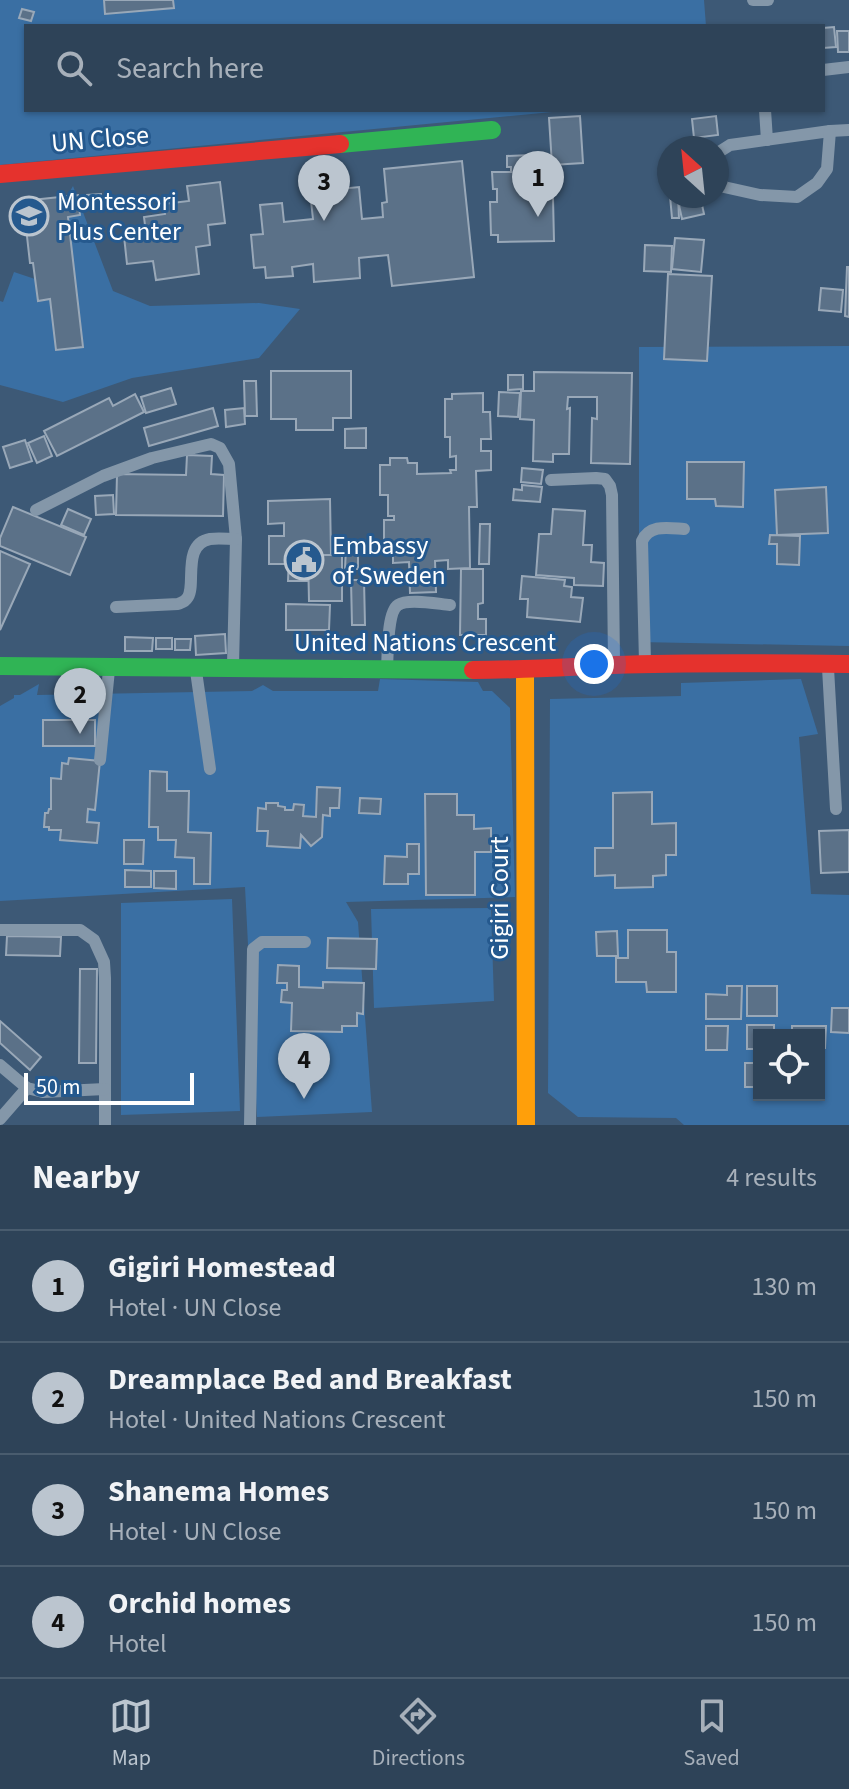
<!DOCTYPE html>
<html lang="en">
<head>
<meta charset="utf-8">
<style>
	:root { --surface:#2e4358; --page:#364a5e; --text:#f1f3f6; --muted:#a7b0ba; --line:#495c6e; --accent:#bbc5cf }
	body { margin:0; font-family:"Source Sans 3",sans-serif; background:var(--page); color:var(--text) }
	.controls { position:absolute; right:24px; bottom:24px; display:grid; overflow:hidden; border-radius:0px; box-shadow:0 2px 6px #0004 }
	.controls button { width:72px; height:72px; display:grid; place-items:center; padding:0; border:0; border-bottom:2px solid var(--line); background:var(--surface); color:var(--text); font:40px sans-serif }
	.compass { position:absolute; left:657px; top:136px; width:72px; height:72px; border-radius:50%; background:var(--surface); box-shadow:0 2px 6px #0004; rotate:333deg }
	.scale { position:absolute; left:24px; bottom:20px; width:170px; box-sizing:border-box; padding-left:8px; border:4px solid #fff; border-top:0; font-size:22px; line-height:28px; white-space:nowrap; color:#fff; -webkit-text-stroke:6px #25598e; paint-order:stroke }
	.you { position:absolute; left:594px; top:664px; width:28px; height:28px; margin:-20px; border:6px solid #fff; border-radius:50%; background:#1a73e8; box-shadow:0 0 0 12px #1a73e833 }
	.badge { display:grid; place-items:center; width:52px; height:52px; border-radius:50%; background:var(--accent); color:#111; font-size:26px; font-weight:700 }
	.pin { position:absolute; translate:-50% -66px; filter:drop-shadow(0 2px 4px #0008) }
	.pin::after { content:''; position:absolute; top:42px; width:28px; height:24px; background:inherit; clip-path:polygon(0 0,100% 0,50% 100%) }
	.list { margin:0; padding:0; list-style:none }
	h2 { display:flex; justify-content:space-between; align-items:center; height:104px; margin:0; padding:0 32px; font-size:34px }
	h2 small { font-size:26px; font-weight:400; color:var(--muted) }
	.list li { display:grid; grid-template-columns:52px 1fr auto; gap:24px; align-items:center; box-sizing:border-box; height:112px; padding:0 32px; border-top:2px solid var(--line) }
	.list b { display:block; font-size:30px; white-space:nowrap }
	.list p { margin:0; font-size:26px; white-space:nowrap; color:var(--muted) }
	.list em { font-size:26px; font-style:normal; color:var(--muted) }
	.icon { flex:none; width:44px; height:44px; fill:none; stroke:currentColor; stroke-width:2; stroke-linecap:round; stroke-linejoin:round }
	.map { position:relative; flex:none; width:849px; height:1125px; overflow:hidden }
	.search { position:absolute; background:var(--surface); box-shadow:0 2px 6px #0004; left:24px; right:24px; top:24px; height:88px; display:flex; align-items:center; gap:20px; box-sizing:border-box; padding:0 28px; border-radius:0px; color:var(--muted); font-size:30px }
	.sheet { height:552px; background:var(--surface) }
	nav { display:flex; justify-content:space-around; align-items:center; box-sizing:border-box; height:112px; border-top:2px solid var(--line); background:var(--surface); font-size:22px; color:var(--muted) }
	nav a { display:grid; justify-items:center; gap:4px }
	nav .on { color:var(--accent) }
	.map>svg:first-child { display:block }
</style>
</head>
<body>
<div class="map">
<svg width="849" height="1125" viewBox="0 0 849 1125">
	<rect width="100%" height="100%" fill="#3d5976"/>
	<g fill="#3a6fa3" fill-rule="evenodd">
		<polygon points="0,0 704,0 706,26 26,26 26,110 573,110 0,165"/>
		<polygon points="73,186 113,291 150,306 259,303 300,309 259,358 132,378 63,402 0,385 0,301 3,302 14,272 47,283 40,242"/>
		<polygon points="849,346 849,646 639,642 639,347"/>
		<polygon points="380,679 478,682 483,691 492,691 510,708 515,897 346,902 358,922 372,1112 257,1117 245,887 0,901 0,706 14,698 14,695 20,695 39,684 37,695 252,691 263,685 273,691 378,691"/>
		<path d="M801,679L818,734L799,737L811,894L849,895V1125H684L676,1118L578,1117L548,1093L550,699L681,696V683ZM759,1035H819V1095H759Z"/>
		<polygon points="232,899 240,1111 121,1115 121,903"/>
		<polygon points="491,908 494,1001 374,1008 371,909"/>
	</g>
	<g fill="#5b7188" stroke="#99a8b8" stroke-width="2">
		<polygon points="104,0 173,0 174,8 105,14"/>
		<polygon points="22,9 34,12 31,21 19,18"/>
		<polygon points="834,27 836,47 823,48 823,28"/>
		<polygon points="837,31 849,31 849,52 838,52"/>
		<polygon points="580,116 583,163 552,165 549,118"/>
		<polygon points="716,116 718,135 694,138 692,119"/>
		<polygon points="531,155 531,165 525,165 525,169 555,169 556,190 546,190 546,198 553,198 554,241 498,242 498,235 491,235 490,202 497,202 497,189 493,189 492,172 511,172 511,167 507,167 507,156"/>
		<polygon points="462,161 474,277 392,286 388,255 359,258 360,278 314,282 313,264 292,267 293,276 266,278 265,267 254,268 251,235 263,234 260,205 282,203 284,222 313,219 310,192 359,187 362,219 383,217 382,203 387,202 384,169"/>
		<polygon points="220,182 225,223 208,225 210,245 196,247 199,274 156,280 153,261 127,264 124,236 146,233 144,217 165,214 164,204 189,201 187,186"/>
		<polygon points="101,194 102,206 88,207 87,195"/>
		<polygon points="78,195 80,215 68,217 83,347 56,350 50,299 38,301 33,263 30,263 23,201"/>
		<polygon points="670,196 678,196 679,218 672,218"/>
		<polygon points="701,200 704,214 682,219 679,205"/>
		<polygon points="675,238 704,240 701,272 672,269"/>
		<polygon points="645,245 672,246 671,272 644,271"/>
		<polygon points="847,267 849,267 849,317 845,316"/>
		<polygon points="668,274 712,276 707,361 664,359"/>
		<polygon points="821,288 843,290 841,312 819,310"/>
		<polygon points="271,371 351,371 351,418 333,418 333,430 296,430 296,419 271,419"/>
		<polygon points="534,372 632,373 630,464 591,463 592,418 597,419 597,397 568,397 567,409 570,408 569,454 553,454 553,462 533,461 534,420 520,419 521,391 534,391"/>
		<polygon points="508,375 523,375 523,389 508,390"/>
		<polygon points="244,381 256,381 257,416 245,416"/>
		<polygon points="171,388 176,404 146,413 141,397"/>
		<polygon points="499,392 520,393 518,417 498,416"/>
		<polygon points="483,393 483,412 490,412 491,439 481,439 481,451 491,451 491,470 476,471 477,507 469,507 470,568 448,569 448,560 435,561 436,592 410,593 409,562 393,563 393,550 384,550 384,520 394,520 394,516 388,516 388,495 380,495 380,465 390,465 390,458 407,458 408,463 417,463 417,474 451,473 450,470 456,470 456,456 450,457 450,437 445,437 445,399 452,399 452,394"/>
		<polygon points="135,394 144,412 57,456 44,431 109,398 113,406"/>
		<polygon points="213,408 218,426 149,446 144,428"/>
		<polygon points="244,408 245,424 226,427 225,410"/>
		<polygon points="366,428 366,448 345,448 345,429"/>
		<polygon points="44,436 52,456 37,463 28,443"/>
		<polygon points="25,440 32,461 10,468 3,447"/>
		<polygon points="187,455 212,456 211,474 224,475 223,516 116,515 117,474 186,475"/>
		<polygon points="687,462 744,462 743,507 716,506 715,499 687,499"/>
		<polygon points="522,468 543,470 541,484 521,482"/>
		<polygon points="522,485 542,487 540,502 513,500 514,489 522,490"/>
		<polygon points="826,487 828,533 777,535 775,490"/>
		<polygon points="113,495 114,514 96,515 95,496"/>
		<polygon points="330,499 331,555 289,555 289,564 269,564 269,536 284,536 284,523 268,524 268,501"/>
		<polygon points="13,507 86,537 70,575 0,546 0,538"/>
		<polygon points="68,509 91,519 84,535 61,525"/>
		<polygon points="553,509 585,511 583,545 592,545 591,562 604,563 603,586 574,585 574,578 536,575 539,534 551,534"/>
		<polygon points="480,524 490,524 489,564 479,564"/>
		<polygon points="770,535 800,536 799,565 777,564 777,544 769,544"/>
		<polygon points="346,547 358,547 358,569 345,569"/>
		<polygon points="0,551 30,564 0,630"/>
		<polygon points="289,555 295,555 295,565 308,564 308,581 288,581"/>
		<polygon points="308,555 342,555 342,601 309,601"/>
		<polygon points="461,569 483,569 483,603 478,604 478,619 486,619 486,635 460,635"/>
		<polygon points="522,576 565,580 564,586 572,587 571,597 583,598 580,622 527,617 528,599 520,599"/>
		<polygon points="351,580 364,580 365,625 352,625"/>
		<polygon points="286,604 330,605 329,630 286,630"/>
		<polygon points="225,634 226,653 196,655 195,636"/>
		<polygon points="125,637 153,638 152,651 125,651"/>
		<rect x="156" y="638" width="16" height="11"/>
		<polygon points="175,639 191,639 190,650 175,650"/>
		<rect x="43" y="720" width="52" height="26"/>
		<polygon points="69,758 100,761 95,810 88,809 87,822 99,823 97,843 60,840 61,830 49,830 49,827 44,827 45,813 48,813 49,809 51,809 51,778 61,779 62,763 68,764"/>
		<polygon points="150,771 167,772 167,791 189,791 188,832 211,833 210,884 194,884 194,858 175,857 176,840 158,840 158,827 149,827"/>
		<polygon points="317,787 340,788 339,808 330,808 330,816 323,815 322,837 311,846 301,835 300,848 267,846 268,831 257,831 258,808 266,809 266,803 278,803 278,806 285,807 285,810 293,810 294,804 304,805 303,816 316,817"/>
		<polygon points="652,792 652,824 676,823 676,855 666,855 666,875 653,876 653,887 615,888 615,875 595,876 595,848 613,848 613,793"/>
		<polygon points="425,794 457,794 457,815 474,815 474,829 491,828 491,852 475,852 475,895 426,895"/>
		<polygon points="360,798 381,799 380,814 359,813"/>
		<polygon points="849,830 849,872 821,873 819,831"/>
		<polygon points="124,840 144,840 143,864 124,864"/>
		<polygon points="407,844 419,844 419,874 408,874 408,884 384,884 385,856 407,857"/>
		<polygon points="125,870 151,871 151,887 125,887"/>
		<polygon points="154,871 176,871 176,889 154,888"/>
		<polygon points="628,930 667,930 667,952 676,952 676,992 647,992 646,982 616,982 616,958 628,958"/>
		<polygon points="617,931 618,956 597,956 596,932"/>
		<polygon points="7,936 61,937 60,956 6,955"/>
		<polygon points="328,938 377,939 376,969 327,968"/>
		<polygon points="278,965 299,966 299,987 323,988 323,982 364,983 363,1014 357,1013 357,1026 342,1026 342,1032 291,1031 292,1003 281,1002 282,990 287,990 287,983 277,983"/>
		<polygon points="80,969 97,969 96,1063 79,1063"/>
		<polygon points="727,986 742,986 741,1019 706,1019 706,994 727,995"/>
		<rect x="747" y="986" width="30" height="30"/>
		<polygon points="832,1008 849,1008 849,1033 831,1032"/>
		<polygon points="0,1021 41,1057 30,1070 0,1043"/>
		<polygon points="747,1025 774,1025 774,1035 759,1035 759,1049 747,1049"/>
		<polygon points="706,1026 728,1026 727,1050 706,1050"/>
		<polygon points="792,1026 826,1026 825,1048 819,1048 819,1035 792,1035"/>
		<rect x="745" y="1063" width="14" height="24"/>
	</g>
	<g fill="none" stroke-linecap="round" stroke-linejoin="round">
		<g stroke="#8497a9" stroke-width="12">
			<polyline points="753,0 768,0"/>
			<polyline points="823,70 849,67"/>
			<polyline points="765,110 767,140"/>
			<polyline points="717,164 719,152 730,145 830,131 849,130"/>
			<polyline points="717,177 724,187 760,195 797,197 817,183 827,169 830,131"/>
			<polyline points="551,480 596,478 605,479 610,486 612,495 614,662"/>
			<polyline points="36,510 103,476 152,458 211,444 220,448 229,464 236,539 233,665"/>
			<path d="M116,607L178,604C183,602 185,602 188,597C196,584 182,544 210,539C218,538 228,539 236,539"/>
			<path d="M645,662L642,541C650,524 668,528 684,529"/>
			<path d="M387,668C388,654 387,612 398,605C408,598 438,604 450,605"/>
			<polyline points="828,668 836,809"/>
			<polyline points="196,671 210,769"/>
			<polyline points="100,760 109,670"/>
			<polyline points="0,930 80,930 94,940 104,962 105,978 105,1125"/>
			<polyline points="0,1065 27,1088 43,1092 105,1089"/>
			<polyline points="0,1119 27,1088"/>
			<polyline points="250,1125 253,949 262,942 305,942"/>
		</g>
		<g stroke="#30b455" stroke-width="18">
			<polyline points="340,144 492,130"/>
			<polyline points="0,666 473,670"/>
		</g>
		<polyline stroke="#ff9f0a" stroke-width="18" points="525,670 526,1125"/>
		<g stroke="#e5322d" stroke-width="18">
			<polyline points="0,174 340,144"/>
			<path d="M473,670C520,670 567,667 614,665C693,662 771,663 849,664"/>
		</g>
	</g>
	<defs>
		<symbol id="school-ring" viewBox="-11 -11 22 22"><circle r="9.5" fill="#25598e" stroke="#bbc5cf" stroke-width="1.5"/><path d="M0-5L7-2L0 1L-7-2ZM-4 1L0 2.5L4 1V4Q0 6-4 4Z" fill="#bbc5cf"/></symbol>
		<symbol id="civic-ring" viewBox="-11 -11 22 22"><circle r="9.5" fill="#25598e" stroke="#bbc5cf" stroke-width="1.5"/><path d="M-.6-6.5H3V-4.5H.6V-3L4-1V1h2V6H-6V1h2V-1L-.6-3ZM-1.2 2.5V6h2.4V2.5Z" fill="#bbc5cf"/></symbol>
	</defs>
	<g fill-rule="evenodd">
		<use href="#school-ring" x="7" y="194" width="44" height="44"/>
		<use href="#civic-ring" x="282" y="538" width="44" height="44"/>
	</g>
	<g text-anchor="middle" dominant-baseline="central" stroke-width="6" stroke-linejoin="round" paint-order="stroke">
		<g font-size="26" fill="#fff" stroke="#25598e">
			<text transform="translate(100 139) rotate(-5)">UN Close</text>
			<text x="425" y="642">United Nations Crescent</text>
			<text transform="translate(499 898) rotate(-90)">Gigiri Court</text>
		</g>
		<g font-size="26" fill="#fff" stroke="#25598e" text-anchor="start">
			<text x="57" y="201">Montessori<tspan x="57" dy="30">Plus Center</tspan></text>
			<text x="332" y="545">Embassy<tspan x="332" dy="30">of Sweden</tspan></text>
		</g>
	</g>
</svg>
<div class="controls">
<button><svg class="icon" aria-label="locate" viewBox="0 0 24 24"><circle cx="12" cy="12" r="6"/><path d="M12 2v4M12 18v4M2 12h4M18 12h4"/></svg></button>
</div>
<svg class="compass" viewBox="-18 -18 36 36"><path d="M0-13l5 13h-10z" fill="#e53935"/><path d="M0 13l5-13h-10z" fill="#a7b0ba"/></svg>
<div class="scale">50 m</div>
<div class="you"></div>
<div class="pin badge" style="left:538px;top:217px">1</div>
<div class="pin badge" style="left:80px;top:734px">2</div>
<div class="pin badge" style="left:324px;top:221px">3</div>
<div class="pin badge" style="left:304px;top:1099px">4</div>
<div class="search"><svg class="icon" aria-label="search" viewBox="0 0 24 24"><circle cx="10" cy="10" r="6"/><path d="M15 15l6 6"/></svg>Search here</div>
</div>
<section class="sheet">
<h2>Nearby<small>4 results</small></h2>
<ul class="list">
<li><span class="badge">1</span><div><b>Gigiri Homestead</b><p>Hotel · UN Close</p></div><em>130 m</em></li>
<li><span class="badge">2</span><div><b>Dreamplace Bed and Breakfast</b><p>Hotel · United Nations Crescent</p></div><em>150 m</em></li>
<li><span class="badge">3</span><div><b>Shanema Homes</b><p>Hotel · UN Close</p></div><em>150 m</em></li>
<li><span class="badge">4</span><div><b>Orchid homes</b><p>Hotel</p></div><em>150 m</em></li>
</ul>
</section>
<nav>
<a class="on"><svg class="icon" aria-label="map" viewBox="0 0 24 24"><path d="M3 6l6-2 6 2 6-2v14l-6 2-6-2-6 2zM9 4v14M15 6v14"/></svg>Map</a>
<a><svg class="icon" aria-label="directions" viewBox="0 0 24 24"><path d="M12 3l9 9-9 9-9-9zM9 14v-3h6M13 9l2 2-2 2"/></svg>Directions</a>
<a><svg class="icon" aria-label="saved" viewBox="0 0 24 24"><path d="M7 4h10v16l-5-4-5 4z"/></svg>Saved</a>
</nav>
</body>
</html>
